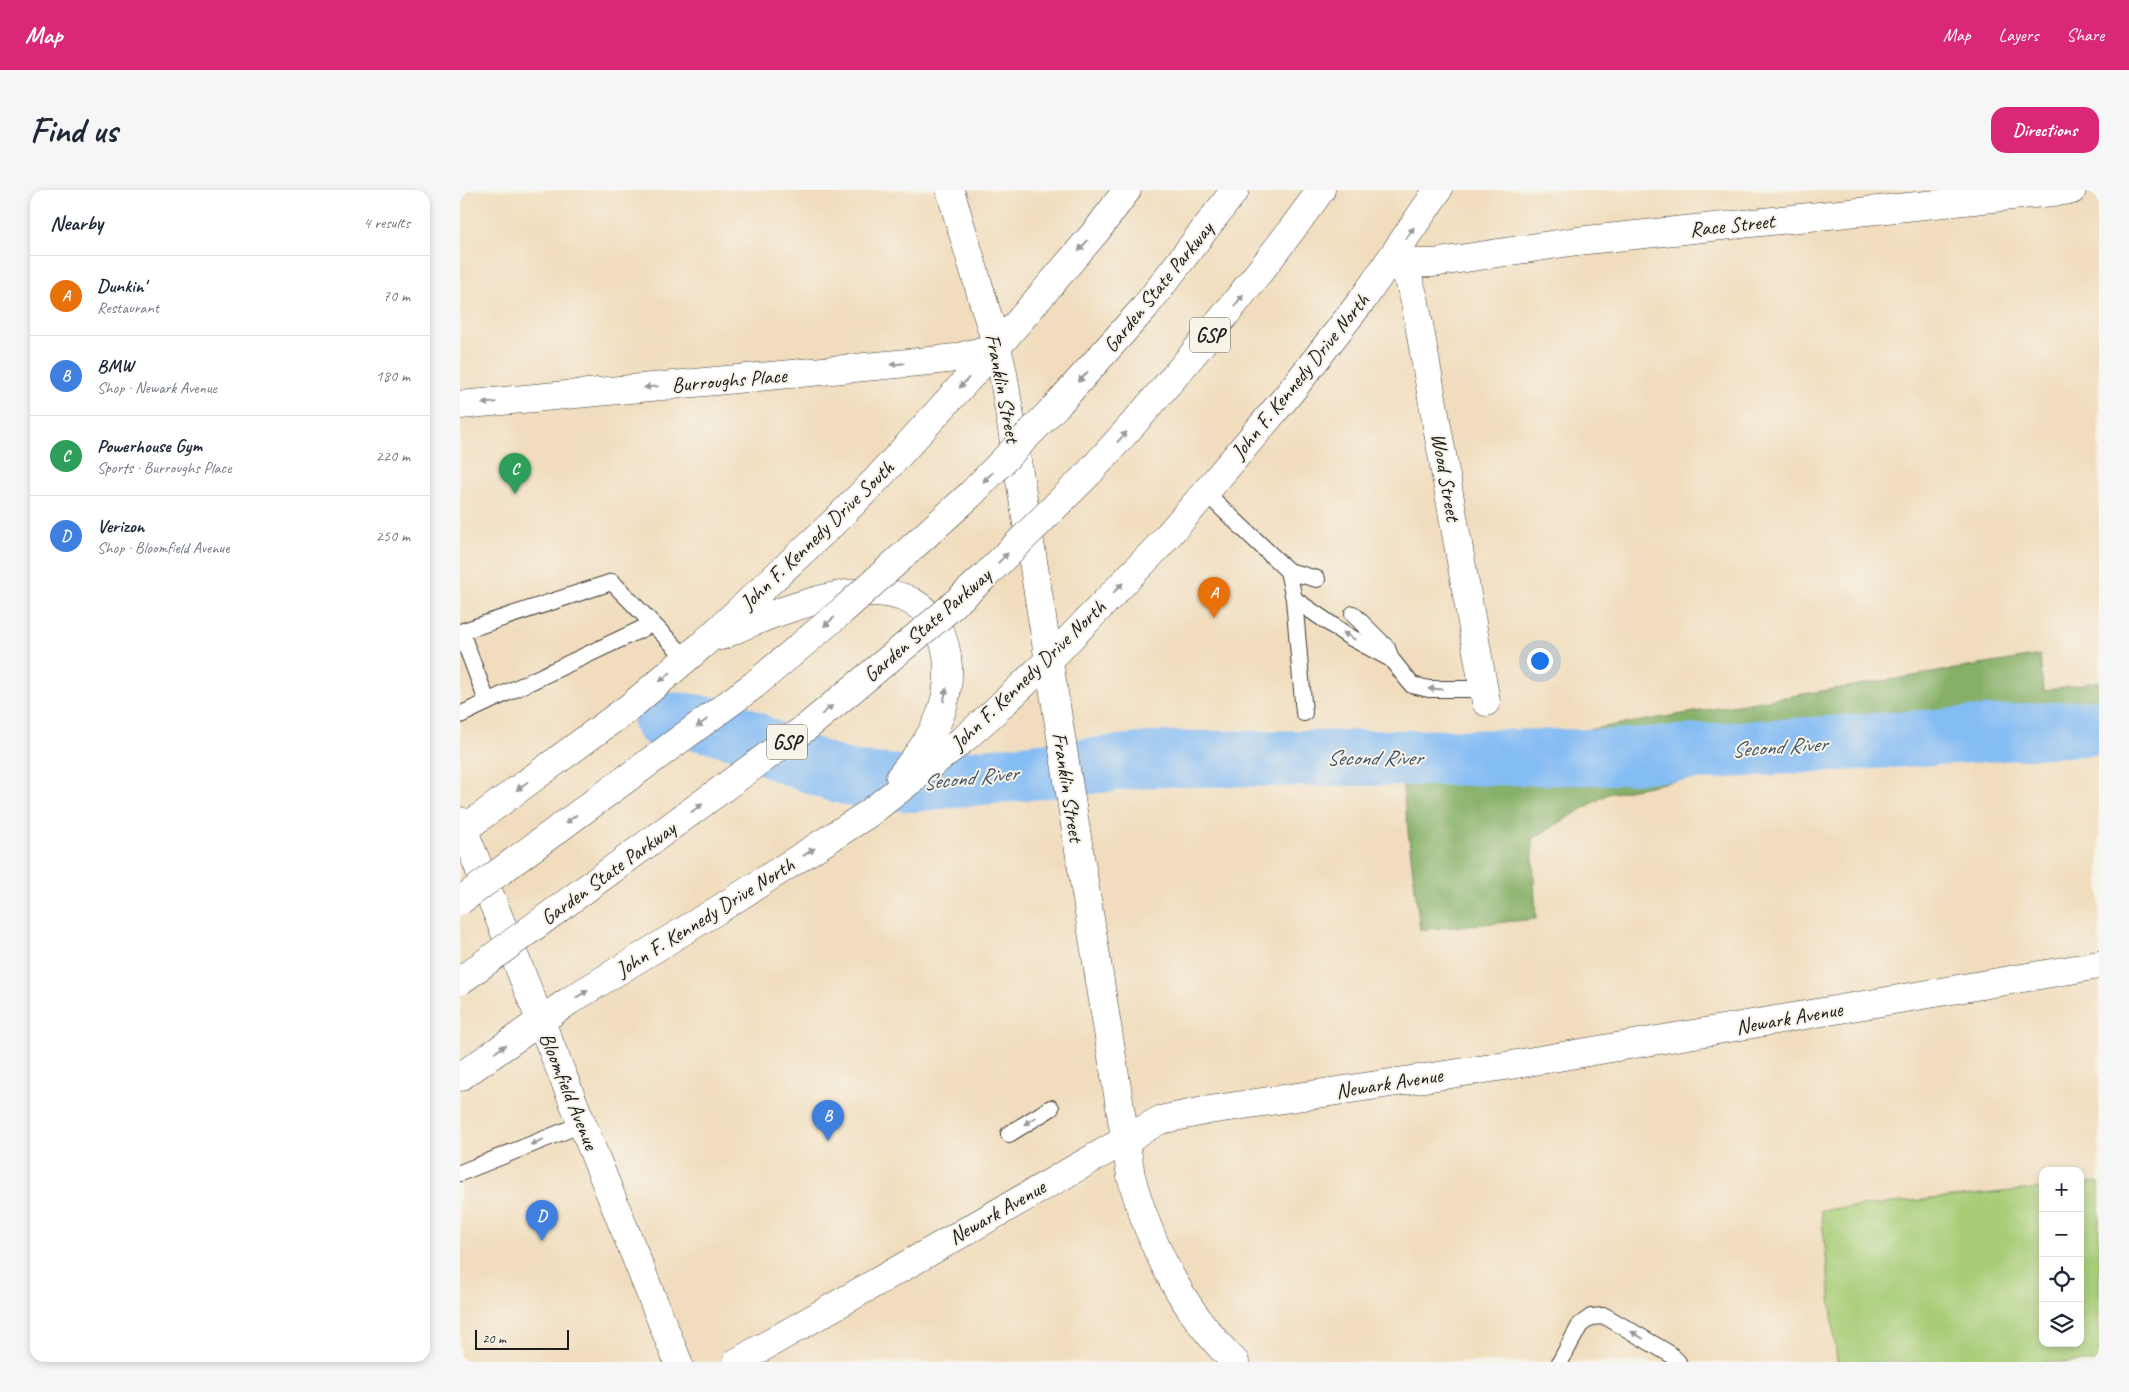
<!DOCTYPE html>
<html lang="en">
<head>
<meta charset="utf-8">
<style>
	:root { --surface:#fff; --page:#f6f6f7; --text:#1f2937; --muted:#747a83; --line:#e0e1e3; --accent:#db2777 }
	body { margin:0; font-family:Caveat,sans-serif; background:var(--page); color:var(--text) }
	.controls { position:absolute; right:15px; bottom:15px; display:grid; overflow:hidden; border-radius:10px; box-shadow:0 2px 8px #0003 }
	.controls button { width:45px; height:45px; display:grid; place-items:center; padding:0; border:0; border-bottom:1px solid var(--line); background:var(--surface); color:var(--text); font:25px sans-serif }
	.scale { position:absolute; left:15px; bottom:12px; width:94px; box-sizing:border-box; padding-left:5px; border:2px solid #1c1c1c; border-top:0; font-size:14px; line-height:18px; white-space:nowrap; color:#1c1c1c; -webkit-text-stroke:4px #f7f3e8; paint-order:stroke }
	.you { position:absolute; left:1079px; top:470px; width:18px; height:18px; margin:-12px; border:4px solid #fff; border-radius:50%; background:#1a73e8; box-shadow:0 0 0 8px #1a73e833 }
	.badge { display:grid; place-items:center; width:32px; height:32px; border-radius:50%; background:var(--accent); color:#fff; font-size:16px; font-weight:700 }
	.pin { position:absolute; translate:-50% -41px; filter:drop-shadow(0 1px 2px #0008) }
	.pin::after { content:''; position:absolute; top:26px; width:18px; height:15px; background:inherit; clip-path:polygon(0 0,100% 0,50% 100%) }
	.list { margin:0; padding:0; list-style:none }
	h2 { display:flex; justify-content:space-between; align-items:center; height:65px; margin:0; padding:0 20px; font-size:21px }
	h2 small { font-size:16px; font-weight:400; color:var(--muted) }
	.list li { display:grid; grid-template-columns:32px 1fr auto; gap:15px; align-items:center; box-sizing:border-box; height:80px; padding:0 20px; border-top:1px solid var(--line) }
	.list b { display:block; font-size:19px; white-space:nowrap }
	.list p { margin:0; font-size:16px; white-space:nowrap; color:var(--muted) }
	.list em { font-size:16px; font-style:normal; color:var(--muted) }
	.icon { flex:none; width:28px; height:28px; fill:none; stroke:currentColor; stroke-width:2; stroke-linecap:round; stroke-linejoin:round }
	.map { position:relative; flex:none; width:1639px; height:1172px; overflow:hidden; border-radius:15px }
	header { display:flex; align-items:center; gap:30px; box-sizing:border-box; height:70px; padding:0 25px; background:var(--accent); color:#fff }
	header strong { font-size:24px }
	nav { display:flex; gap:28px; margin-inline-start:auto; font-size:18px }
	.intro { display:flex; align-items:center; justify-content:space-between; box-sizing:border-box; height:120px; padding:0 30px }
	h1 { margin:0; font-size:35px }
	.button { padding:12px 22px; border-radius:15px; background:var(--accent); color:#fff; font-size:18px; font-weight:700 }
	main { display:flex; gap:30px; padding:0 30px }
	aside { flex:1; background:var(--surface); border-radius:15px; box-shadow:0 2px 8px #0003 }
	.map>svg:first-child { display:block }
</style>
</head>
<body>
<header>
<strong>Map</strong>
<nav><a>Map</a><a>Layers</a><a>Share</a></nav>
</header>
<div class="intro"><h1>Find us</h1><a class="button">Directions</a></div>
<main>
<aside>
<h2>Nearby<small>4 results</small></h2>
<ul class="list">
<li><span class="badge" style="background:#e8710a">A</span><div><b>Dunkin'</b><p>Restaurant</p></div><em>70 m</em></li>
<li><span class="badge" style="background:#3f7fe0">B</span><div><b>BMW</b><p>Shop · Newark Avenue</p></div><em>180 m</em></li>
<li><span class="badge" style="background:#2e9e5b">C</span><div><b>Powerhouse Gym</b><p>Sports · Burroughs Place</p></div><em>220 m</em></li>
<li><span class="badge" style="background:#3f7fe0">D</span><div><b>Verizon</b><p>Shop · Bloomfield Avenue</p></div><em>250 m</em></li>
</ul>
</aside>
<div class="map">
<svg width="1639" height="1172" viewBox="0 0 1639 1172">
	<rect width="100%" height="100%" fill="#f7f3e8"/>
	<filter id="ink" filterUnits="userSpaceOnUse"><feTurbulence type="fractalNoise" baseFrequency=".02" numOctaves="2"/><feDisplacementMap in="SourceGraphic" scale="10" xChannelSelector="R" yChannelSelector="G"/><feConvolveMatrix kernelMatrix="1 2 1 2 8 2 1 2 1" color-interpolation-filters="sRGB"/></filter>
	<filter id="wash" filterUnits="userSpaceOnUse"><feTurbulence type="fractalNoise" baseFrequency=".0096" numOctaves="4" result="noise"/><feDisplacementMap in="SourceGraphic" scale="20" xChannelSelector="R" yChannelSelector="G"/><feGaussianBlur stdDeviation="1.12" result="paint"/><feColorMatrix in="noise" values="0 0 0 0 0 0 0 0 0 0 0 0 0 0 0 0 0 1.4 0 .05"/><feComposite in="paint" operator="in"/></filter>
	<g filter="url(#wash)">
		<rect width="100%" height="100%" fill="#f1ddbd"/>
		<polygon fill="#a8cd78" stroke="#62744a" points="1639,992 1639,1172 1377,1172 1361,1020 1583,998 1583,1153 1620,1153 1620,994"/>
		<polygon fill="#86b068" stroke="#516642" points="1580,465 1583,501 1639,491 1639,537 1431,549 1148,604 1072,649 1076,729 960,740 942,591 1114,542"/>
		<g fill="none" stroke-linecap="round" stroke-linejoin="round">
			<polyline stroke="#84bcf4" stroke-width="56" points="201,530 228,531 256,536 280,543 326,566 374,584 400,590 453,594 698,569 1154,567 1639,537"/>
		</g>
	</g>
	<g filter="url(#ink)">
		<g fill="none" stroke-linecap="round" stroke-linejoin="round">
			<defs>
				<g id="lane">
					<polyline points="746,303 828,381 834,409 844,523"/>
					<polyline points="828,381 857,389"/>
					<polyline points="834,409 888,446 931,469"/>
					<polyline points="893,424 927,458 931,469 952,495 969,499 1023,499"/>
					<polyline points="0,442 152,392 227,469"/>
					<polyline points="1,442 27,511"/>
					<polyline points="0,525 192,434"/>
					<polyline points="549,944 591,918"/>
					<polyline points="0,983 122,934"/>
					<polyline points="1100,1172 1120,1135 1131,1127 1145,1126 1210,1164 1218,1172"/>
				</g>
				<g id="street">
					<polyline points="934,67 948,73 973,73 1117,51 1612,0"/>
					<polyline points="934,67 949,90 955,112 1026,512"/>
					<polyline points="0,215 469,171 495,168 537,157"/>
					<polyline points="277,1172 700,930 749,920 1045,876 1639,775"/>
				</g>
				<g id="secondary">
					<path d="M490,0L537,157L543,183L671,986C690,1056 723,1121 775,1172"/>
					<path d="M261,446C300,427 366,403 409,402C479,401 500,462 482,520C474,545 456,567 440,587"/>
					<polyline points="0,642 171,516 242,455 372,334 417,289 537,157 638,39 667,0"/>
					<polyline points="0,887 109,811 261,718 408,624 505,548 532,524 588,471 698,357 738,311 828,205 903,109 978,0"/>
				</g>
				<polyline id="primary" points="0,631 218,1172"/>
				<g id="highway">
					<polyline points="598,214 685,117 775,0"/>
					<path d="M629,283C712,193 789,99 861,0"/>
				</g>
			</defs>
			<use href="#lane" stroke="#3c3934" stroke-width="18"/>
			<use href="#street" stroke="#3c3934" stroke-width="29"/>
			<use href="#secondary" stroke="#3c3934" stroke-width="29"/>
			<use href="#primary" stroke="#3c3934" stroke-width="29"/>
			<use href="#highway" stroke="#3c3934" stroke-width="29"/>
			<use href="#lane" stroke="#fff" stroke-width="16"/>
			<use href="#street" stroke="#fff" stroke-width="28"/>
			<use href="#secondary" stroke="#fff" stroke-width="28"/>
			<use href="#primary" stroke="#fff" stroke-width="28"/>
			<use href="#highway" stroke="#fff" stroke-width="28"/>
			<defs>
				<g id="highway-bridge">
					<polyline points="0,711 294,495 382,421 510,305 598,214"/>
					<polyline points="0,791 348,536 481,426 525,386 629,283"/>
				</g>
			</defs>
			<use href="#highway-bridge" stroke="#3c3934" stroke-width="29" stroke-linecap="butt"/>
			<use href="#highway-bridge" stroke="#fff" stroke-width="28"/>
		</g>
		<defs><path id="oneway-solid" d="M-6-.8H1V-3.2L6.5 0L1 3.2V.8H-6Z" transform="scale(1.25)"/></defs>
		<g fill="#999">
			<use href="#oneway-solid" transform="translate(950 43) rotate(-56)"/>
			<use href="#oneway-solid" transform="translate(623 56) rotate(130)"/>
			<use href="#oneway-solid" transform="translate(779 110) rotate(-52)"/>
			<use href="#oneway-solid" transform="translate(437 174) rotate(174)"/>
			<use href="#oneway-solid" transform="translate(623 187) rotate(132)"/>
			<use href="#oneway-solid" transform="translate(504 193) rotate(132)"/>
			<use href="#oneway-solid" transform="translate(191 197) rotate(175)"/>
			<use href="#oneway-solid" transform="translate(29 213) rotate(175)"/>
			<use href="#oneway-solid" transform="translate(662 247) rotate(-47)"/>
			<use href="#oneway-solid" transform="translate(528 287) rotate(135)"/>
			<use href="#oneway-solid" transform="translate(543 368) rotate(-45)"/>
			<use href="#oneway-solid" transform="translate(658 398) rotate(-46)"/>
			<use href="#oneway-solid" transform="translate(369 432) rotate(139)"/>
			<use href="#oneway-solid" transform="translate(889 446) rotate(-149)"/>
			<use href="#oneway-solid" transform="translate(205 487) rotate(140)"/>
			<use href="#oneway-solid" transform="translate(975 499) rotate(-178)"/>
			<use href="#oneway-solid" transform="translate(485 505) rotate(-78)"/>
			<use href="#oneway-solid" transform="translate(367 520) rotate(-39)"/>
			<use href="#oneway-solid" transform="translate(242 533) rotate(144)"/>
			<use href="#oneway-solid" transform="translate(62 596) rotate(143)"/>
			<use href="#oneway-solid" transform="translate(237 618) rotate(-36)"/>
			<use href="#oneway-solid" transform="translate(111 629) rotate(144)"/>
			<use href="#oneway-solid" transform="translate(349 662) rotate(-33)"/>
			<use href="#oneway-solid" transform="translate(122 804) rotate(-31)"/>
			<use href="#oneway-solid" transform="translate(40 859) rotate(-35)"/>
			<use href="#oneway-solid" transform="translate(570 931) rotate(148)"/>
			<use href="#oneway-solid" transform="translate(77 952) rotate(158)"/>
			<use href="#oneway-solid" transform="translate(1177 1145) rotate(-149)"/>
		</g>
	</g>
	<g text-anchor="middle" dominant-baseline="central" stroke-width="4" stroke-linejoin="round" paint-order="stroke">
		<g fill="#f7f3e8" stroke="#5e5c59" stroke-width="1">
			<rect x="730" y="127.5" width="40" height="35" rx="4"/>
			<rect x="307" y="534.5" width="40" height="35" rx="4"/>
		</g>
		<g font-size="20" font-weight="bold" fill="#1c1c1c">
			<text x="750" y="145">GSP</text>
			<text x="327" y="552">GSP</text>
		</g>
		<g font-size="21" fill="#1c1c1c" stroke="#f7f3e8">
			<text transform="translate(1272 35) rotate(-6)">Race Street</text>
			<text transform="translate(698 97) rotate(-51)">Garden State Parkway</text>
			<text transform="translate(840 186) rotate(-51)">John F. Kennedy Drive North</text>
			<text transform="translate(269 190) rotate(-5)">Burroughs Place</text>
			<text transform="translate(543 198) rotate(79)">Franklin Street</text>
			<text transform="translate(986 287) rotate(80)">Wood Street</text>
			<text transform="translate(357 345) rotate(-44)">John F. Kennedy Drive South</text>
			<text transform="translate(467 435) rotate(-41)">Garden State Parkway</text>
			<text transform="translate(568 485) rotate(-44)">John F. Kennedy Drive North</text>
			<text transform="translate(608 597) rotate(81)">Franklin Street</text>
			<text transform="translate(148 683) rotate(-36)">Garden State Parkway</text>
			<text transform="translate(245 727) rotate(-32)">John F. Kennedy Drive North</text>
			<text transform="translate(1329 828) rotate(-10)">Newark Avenue</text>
			<text transform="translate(929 893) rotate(-9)">Newark Avenue</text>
			<text transform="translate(109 901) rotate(68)">Bloomfield Avenue</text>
			<text transform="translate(537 1022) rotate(-30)">Newark Avenue</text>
		</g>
		<g font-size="22" font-style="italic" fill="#405468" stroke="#f7f3e8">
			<text transform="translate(1319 557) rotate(-4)">Second River</text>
			<text x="914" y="568">Second River</text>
			<text transform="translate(510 588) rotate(-6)">Second River</text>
		</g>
	</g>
</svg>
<div class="controls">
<button>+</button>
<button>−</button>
<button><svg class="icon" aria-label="locate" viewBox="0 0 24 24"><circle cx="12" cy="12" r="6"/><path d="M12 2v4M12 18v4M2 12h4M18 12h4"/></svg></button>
<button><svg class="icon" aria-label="layers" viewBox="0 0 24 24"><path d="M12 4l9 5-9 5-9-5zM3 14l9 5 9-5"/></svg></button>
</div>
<div class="scale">20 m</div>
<div class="you"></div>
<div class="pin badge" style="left:754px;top:428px;background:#e8710a">A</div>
<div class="pin badge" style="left:368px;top:951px;background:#3f7fe0">B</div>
<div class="pin badge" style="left:55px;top:304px;background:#2e9e5b">C</div>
<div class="pin badge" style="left:82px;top:1051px;background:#3f7fe0">D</div>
</div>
</main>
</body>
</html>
